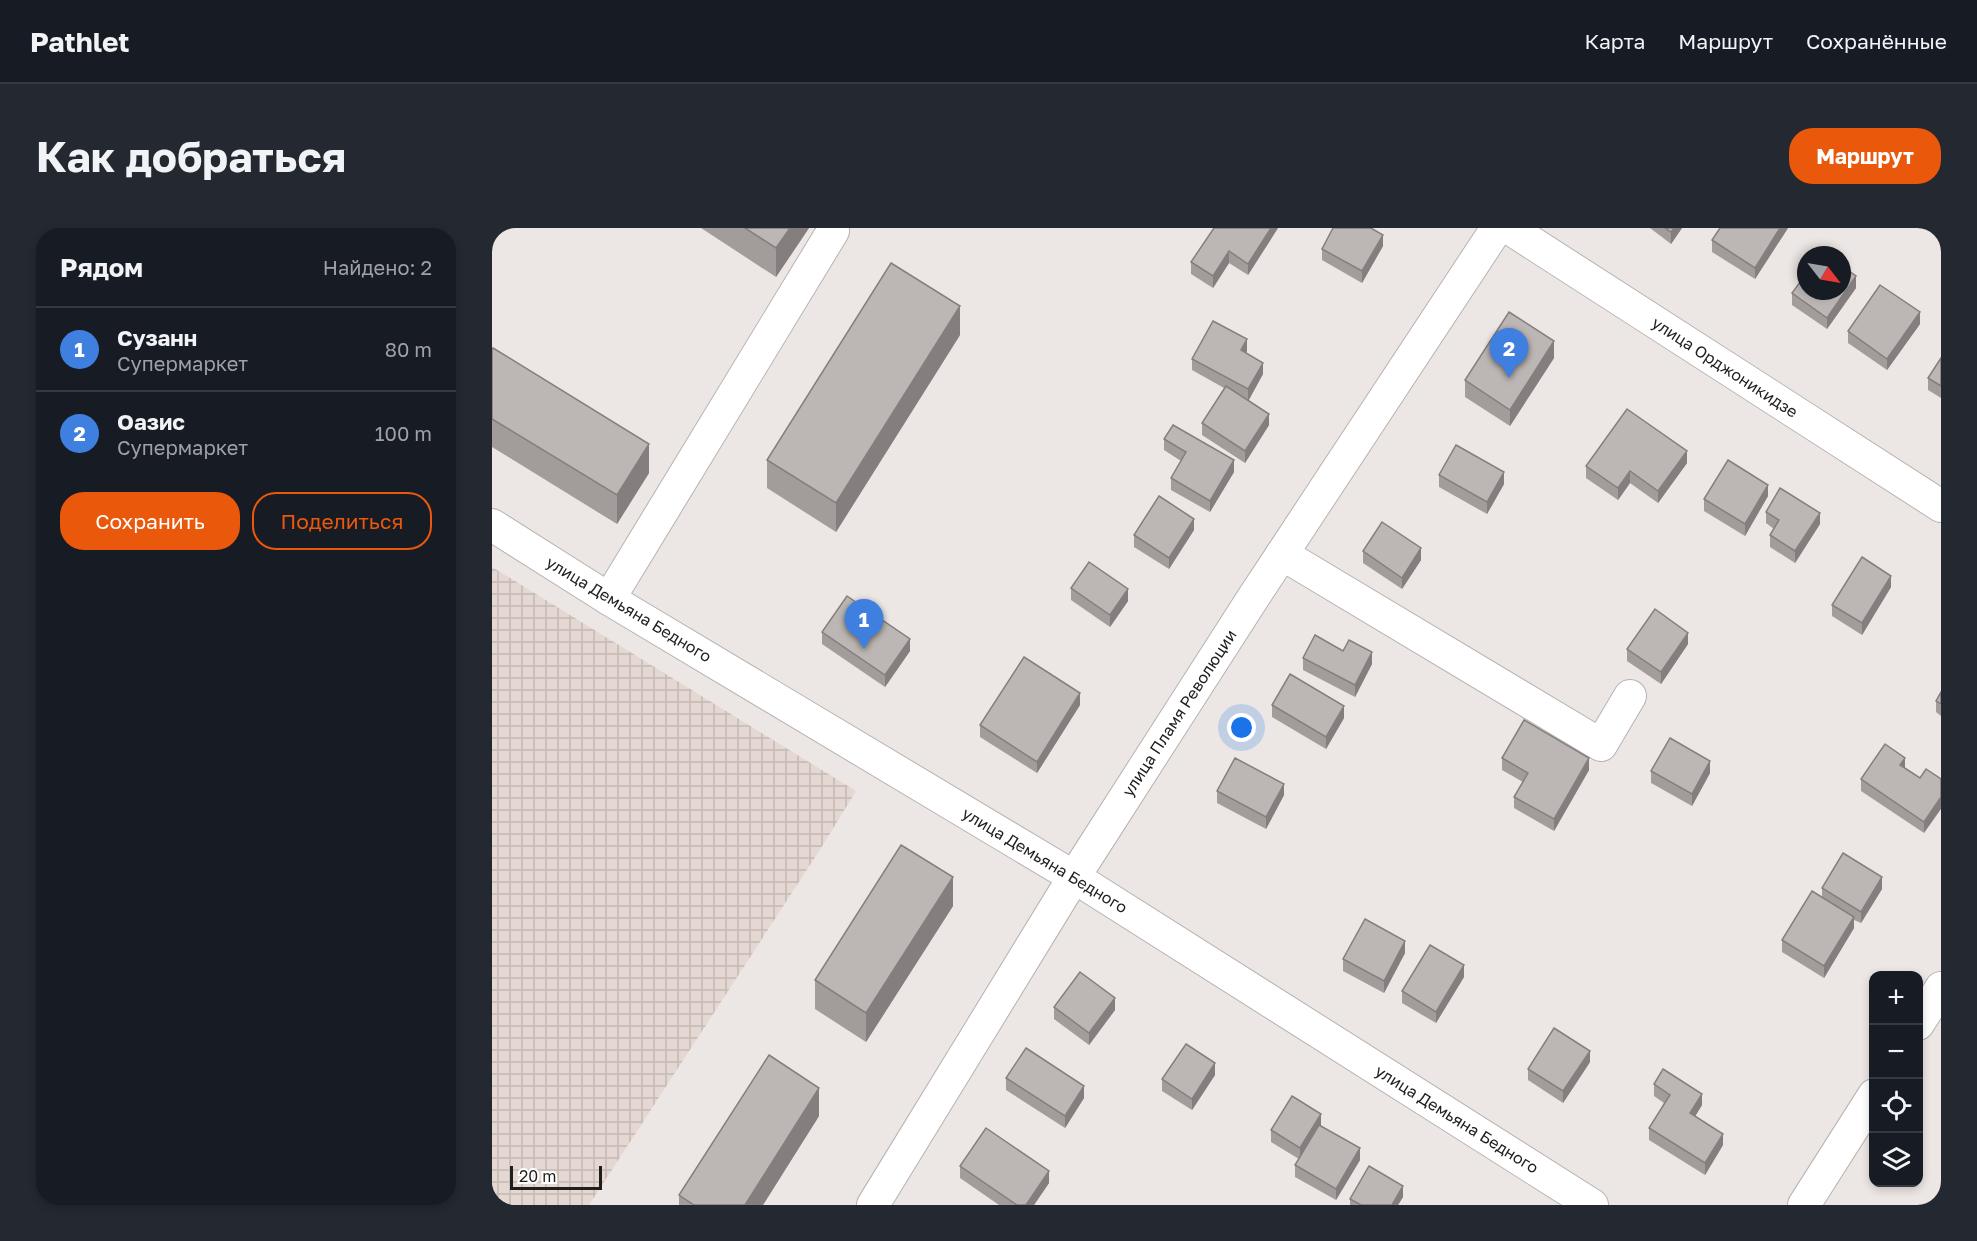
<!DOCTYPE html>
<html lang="ru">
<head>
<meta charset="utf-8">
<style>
	:root { --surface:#171b24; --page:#242831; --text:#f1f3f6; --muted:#9ea1a6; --line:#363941; --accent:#ea580c }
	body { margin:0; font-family:"Golos Text",sans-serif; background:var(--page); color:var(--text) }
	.controls { position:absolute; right:18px; bottom:18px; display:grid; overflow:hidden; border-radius:12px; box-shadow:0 3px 9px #0003 }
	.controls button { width:54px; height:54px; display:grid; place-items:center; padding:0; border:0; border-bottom:2px solid var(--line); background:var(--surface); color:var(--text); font:30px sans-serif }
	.compass { position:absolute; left:1305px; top:18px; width:54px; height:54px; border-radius:50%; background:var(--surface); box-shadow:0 3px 9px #0003; rotate:121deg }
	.scale { position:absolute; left:18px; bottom:15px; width:92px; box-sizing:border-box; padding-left:6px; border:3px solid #201e1d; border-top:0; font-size:16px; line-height:21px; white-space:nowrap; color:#201e1d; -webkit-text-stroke:4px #fff; paint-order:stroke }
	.you { position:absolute; left:750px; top:500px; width:21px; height:21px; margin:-15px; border:4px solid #fff; border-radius:50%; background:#1a73e8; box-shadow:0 0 0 9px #1a73e833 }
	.badge { display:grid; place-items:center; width:39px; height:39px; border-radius:50%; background:var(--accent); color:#fff; font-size:20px; font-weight:700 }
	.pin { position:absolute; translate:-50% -50px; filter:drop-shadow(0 2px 3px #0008) }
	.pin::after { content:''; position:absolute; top:32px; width:21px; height:18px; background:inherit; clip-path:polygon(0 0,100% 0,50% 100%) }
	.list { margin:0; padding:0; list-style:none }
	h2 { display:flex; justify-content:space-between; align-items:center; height:78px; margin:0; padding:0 24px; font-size:26px }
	h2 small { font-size:20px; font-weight:400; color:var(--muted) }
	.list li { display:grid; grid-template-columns:39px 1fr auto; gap:18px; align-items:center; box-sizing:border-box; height:84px; padding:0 24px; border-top:2px solid var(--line) }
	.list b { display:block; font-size:22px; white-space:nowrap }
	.list p { margin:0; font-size:20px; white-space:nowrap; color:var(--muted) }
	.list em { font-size:20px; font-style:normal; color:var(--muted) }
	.actions { display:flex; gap:12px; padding:18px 24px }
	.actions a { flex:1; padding:14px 0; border:2px solid var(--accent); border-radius:24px; text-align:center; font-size:21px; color:var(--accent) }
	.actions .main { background:var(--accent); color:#fff }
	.icon { flex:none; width:33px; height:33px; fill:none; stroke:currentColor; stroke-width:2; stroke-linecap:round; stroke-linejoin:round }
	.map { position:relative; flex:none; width:1449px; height:977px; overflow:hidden; border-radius:24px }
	header { display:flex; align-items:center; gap:36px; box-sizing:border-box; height:84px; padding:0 30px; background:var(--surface); border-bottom:2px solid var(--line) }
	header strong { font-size:28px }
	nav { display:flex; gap:33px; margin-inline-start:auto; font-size:21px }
	.intro { display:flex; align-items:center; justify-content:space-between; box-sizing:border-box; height:144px; padding:0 36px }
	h1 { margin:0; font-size:42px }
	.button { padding:15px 27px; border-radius:24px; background:var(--accent); color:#fff; font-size:21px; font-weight:700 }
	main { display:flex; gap:36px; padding:0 36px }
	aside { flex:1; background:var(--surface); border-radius:24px; box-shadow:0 3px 9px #0003 }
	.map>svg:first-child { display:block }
</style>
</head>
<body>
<header>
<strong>Pathlet</strong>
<nav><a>Карта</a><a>Маршрут</a><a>Сохранённые</a></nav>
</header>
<div class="intro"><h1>Как добраться</h1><a class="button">Маршрут</a></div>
<main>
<aside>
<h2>Рядом<small>Найдено: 2</small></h2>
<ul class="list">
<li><span class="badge" style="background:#3f7fe0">1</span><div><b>Сузанн</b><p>Супермаркет</p></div><em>80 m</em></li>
<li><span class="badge" style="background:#3f7fe0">2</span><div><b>Оазис</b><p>Супермаркет</p></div><em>100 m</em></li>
</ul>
<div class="actions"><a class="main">Сохранить</a><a>Поделиться</a></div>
</aside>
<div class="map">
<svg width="1449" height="977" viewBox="0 0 1449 977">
	<defs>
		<pattern id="industrial-grid" width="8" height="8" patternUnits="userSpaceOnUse" patternTransform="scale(1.5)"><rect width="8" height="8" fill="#e5d8d2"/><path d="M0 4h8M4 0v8" fill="none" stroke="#c4b9b4"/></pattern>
	</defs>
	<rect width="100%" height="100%" fill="#ece7e4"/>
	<polygon fill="url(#industrial-grid)" points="0,339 364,563 329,620 97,977 0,977"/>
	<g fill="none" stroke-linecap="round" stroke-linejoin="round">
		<defs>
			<g id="minor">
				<polyline points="1017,0 1449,278"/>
				<polyline points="0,297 117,371 582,649 1100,977"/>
				<polyline points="790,326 1109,517 1138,468"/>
				<polyline points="117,371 341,3 340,0"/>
				<polyline points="1426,796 1449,760"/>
				<polyline points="381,977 582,649 761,370 1005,0"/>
				<polyline points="1312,977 1382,867"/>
			</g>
		</defs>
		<use href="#minor" stroke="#b8b2b0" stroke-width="34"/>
		<use href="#minor" stroke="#fff" stroke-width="32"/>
	</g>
	<g fill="#a29d9b">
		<polygon points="209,0 317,0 284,49"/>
		<polygon points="786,0 756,47 737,35 721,60 699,46 699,34"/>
		<polygon points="1158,0 1190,0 1179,16"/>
		<polygon points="1296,0 1263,51 1220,24 1220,12"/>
		<polygon points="891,18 870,55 830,32 830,21"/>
		<polygon points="1364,60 1335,101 1300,77 1300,65"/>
		<polygon points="1428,96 1395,142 1356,115 1356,103"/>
		<polygon points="468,107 344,304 275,260 275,232"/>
		<polygon points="0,121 157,245 125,296 0,219"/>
		<polygon points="755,123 754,125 771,146 757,172 777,197 753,235 710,207 710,195 732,160 700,142 700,131"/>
		<polygon points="1062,130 1018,198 973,169 973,152"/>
		<polygon points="1449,130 1449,170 1436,162 1436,150"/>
		<polygon points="672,211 742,244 718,284 679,262 679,250 689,233 672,222"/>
		<polygon points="1195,235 1166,275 1138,255 1126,272 1094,250 1094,238"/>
		<polygon points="947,247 1012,256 995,286 947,259"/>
		<polygon points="1276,268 1253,308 1212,283 1212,271"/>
		<polygon points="1274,284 1328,296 1303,335 1278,319 1278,307 1282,301 1274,295"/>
		<polygon points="702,302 677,341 642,319 642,307"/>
		<polygon points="871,323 929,332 910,361 871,335"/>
		<polygon points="1399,359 1370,407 1340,388 1340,377"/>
		<polygon points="579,360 636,373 618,399 579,372"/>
		<polygon points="330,404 418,423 393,459 330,416"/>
		<polygon points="1196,416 1169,456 1135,433 1135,421"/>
		<polygon points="851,423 880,436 863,469 811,442 811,430"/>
		<polygon points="1449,464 1449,488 1444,484 1444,473"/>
		<polygon points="588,477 545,545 488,509 488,497"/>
		<polygon points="780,477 852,490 834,521 780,489"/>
		<polygon points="1010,530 1097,542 1062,603 1022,580 1022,569 1031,554 1010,542"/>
		<polygon points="1413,540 1428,550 1434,541 1432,605 1369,563 1369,551"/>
		<polygon points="1159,543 1218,545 1200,578 1159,555"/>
		<polygon points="725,563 792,567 774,601 725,575"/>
		<polygon points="1330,660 1390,661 1369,695 1362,692 1362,700 1332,750 1290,724 1290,712 1330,669"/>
		<polygon points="461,678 374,814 323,781 323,752"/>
		<polygon points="913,725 892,765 851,743 851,731"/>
		<polygon points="972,749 944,795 910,775 910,763"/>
		<polygon points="562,779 623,782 597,817 562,791"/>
		<polygon points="1098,834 1071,875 1036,852 1036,841"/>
		<polygon points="723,847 700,882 670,863 670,851"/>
		<polygon points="514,850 592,870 573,900 514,862"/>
		<polygon points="1162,856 1210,877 1203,888 1231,917 1213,947 1157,912 1157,900 1172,875 1162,868"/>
		<polygon points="327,888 271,977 187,977 187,967"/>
		<polygon points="829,898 868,932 844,972 803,949 803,937 807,931 779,914 779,902"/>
		<polygon points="468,938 557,955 542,977 507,977 468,950"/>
		<polygon points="911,969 906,977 858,977 858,971"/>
	</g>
	<g fill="#847f7e">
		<polygon points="298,0 317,0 284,49 284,20"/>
		<polygon points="779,0 786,0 756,47 756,36"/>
		<polygon points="1182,0 1190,0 1179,16 1179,4"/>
		<polygon points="1288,0 1296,0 1263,51 1263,40"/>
		<polygon points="891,7 891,18 870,55 870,43"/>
		<polygon points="737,23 737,35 721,60 721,48"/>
		<polygon points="1364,48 1364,60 1335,101 1335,90"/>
		<polygon points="468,78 468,107 344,304 344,275"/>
		<polygon points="1428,84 1428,96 1395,142 1395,131"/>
		<polygon points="755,111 755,123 749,134 749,122"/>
		<polygon points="1062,113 1062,130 1018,198 1018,182"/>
		<polygon points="771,135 771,146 756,173 756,161"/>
		<polygon points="777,186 777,197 753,235 753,223"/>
		<polygon points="157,216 157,245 125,296 125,267"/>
		<polygon points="1195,223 1195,235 1166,275 1166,263"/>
		<polygon points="742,232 742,244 718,284 718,273"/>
		<polygon points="1138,243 1138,255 1126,272 1126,260"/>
		<polygon points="1012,244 1012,256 995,286 995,274"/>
		<polygon points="1276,257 1276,268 1253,308 1253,296"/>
		<polygon points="1328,285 1328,296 1303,335 1303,323"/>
		<polygon points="702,291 702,302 677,341 677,330"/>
		<polygon points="929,320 929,332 910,361 910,350"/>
		<polygon points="1399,348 1399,359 1370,407 1370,395"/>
		<polygon points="636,361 636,373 618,399 618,387"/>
		<polygon points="1196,405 1196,416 1169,456 1169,444"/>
		<polygon points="418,411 418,423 393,459 393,447"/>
		<polygon points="880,424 880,436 863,469 863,457"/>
		<polygon points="588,465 588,477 545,545 545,534"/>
		<polygon points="852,478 852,490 834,521 834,509"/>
		<polygon points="1097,530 1097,542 1062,603 1062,591"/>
		<polygon points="1413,530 1413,542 1408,537"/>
		<polygon points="1218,533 1218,545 1200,578 1200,566"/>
		<polygon points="792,556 792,567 774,601 774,589"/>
		<polygon points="1449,569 1449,581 1432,605 1432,594"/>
		<polygon points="461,649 461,678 374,814 374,785"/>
		<polygon points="1390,649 1390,661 1369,695 1369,684"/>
		<polygon points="1362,689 1362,700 1332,750 1332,738"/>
		<polygon points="913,713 913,725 892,765 892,753"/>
		<polygon points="972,737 972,749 944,795 944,784"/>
		<polygon points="623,770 623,782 597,817 597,805"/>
		<polygon points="1098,823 1098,834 1071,875 1071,863"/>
		<polygon points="723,835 723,847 700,882 700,871"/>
		<polygon points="592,858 592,870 573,900 573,888"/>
		<polygon points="327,860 327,888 271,977 253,977"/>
		<polygon points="1210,866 1210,877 1198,897 1198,885"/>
		<polygon points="829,886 829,897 808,932 808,920"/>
		<polygon points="1231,906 1231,917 1213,947 1213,935"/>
		<polygon points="868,920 868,932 844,972 844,961"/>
		<polygon points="557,943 557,955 542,977 534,977"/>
		<polygon points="911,958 911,969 906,977 900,977"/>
	</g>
	<g fill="#bcb6b4" stroke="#847f7e" stroke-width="1.5">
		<polygon points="253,0 298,0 284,20"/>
		<polygon points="722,0 779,0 756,36 737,23 721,48 699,34"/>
		<polygon points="841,0 879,0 891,7 870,43 830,21"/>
		<polygon points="1173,0 1182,0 1179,4"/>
		<polygon points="1228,0 1288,0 1263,40 1220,12"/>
		<polygon points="399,35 468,78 344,275 275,232"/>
		<polygon points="1350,38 1364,48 1335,90 1300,65 1314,46 1314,63 1350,63"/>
		<polygon points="1388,57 1428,84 1395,131 1356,103"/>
		<polygon points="1017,84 1062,113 1018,182 973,152"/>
		<polygon points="721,93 755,111 749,122 771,135 756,161 700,131"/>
		<polygon points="1,120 157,216 125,267 0,191 0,121"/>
		<polygon points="1449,130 1449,158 1436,150"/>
		<polygon points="734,158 777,186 753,223 710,195"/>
		<polygon points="1135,181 1195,223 1166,263 1138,243 1126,260 1094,238"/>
		<polygon points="681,197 742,232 718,273 679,250 694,224 672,211"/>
		<polygon points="964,217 1012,244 995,274 947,247"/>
		<polygon points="1236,232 1276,257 1253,296 1212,271"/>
		<polygon points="1288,260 1328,285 1303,323 1278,307 1287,292 1274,284"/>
		<polygon points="667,268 702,291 677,330 642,307"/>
		<polygon points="890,294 929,320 910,350 871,323"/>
		<polygon points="1370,329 1399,348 1370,395 1340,377"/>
		<polygon points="597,334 636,361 618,387 579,360"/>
		<polygon points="355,368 418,411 393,447 330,404"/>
		<polygon points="1163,381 1196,405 1169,444 1135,421"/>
		<polygon points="823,407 851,423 857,412 880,424 863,457 811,430"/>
		<polygon points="532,429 588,465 545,534 488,497"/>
		<polygon points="798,446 852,478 834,509 780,477"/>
		<polygon points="1449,464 1449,476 1444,473"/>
		<polygon points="1032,492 1097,530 1062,591 1022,569 1036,545 1010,530"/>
		<polygon points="1178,510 1218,533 1200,566 1159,543"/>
		<polygon points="1393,516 1413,530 1408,537 1428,550 1434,541 1449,551 1449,569 1432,594 1369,551"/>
		<polygon points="743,530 792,556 774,589 725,563"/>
		<polygon points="409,617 461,649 374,785 323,752"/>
		<polygon points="1351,625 1390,649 1369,684 1330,660"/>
		<polygon points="1320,663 1362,689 1332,738 1290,712"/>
		<polygon points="873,691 913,713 892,753 851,731"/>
		<polygon points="938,717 972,737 944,784 910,763"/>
		<polygon points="588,744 623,770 597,805 562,779"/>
		<polygon points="1062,800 1098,823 1071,863 1036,841"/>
		<polygon points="694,816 723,835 700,871 670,851"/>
		<polygon points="534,820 592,858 573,888 514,850"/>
		<polygon points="277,827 327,860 253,977 202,977 187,967"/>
		<polygon points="1171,841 1210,866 1198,885 1231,906 1213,935 1157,900 1178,867 1162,856"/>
		<polygon points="800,868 829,886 808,920 779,902"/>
		<polygon points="827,897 868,920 844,961 803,937"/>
		<polygon points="494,900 557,943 534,977 525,977 468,938"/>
		<polygon points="877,938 911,958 900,977 869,977 858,971"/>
	</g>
	<g text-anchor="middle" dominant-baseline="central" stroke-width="5" stroke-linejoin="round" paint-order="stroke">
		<g font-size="16" fill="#201e1d" stroke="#fff">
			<text transform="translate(1233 139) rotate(33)">улица Орджоникидзе</text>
			<text transform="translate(137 381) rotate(31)">улица Демьяна Бедного</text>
			<text transform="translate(687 485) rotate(-57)">улица Пламя Революции</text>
			<text transform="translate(553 632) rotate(31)">улица Демьяна Бедного</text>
			<text transform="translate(965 891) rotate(32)">улица Демьяна Бедного</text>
		</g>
	</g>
</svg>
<div class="controls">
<button>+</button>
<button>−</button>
<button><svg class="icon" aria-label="locate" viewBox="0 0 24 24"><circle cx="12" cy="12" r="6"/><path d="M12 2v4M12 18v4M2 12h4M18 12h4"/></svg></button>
<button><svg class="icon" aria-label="layers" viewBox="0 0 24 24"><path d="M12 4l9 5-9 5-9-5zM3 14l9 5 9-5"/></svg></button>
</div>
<svg class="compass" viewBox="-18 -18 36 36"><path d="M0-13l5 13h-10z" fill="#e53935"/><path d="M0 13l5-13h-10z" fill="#9ea1a6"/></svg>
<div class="scale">20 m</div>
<div class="you"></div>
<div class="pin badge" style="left:372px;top:421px;background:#3f7fe0">1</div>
<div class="pin badge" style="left:1017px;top:150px;background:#3f7fe0">2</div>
</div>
</main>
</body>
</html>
